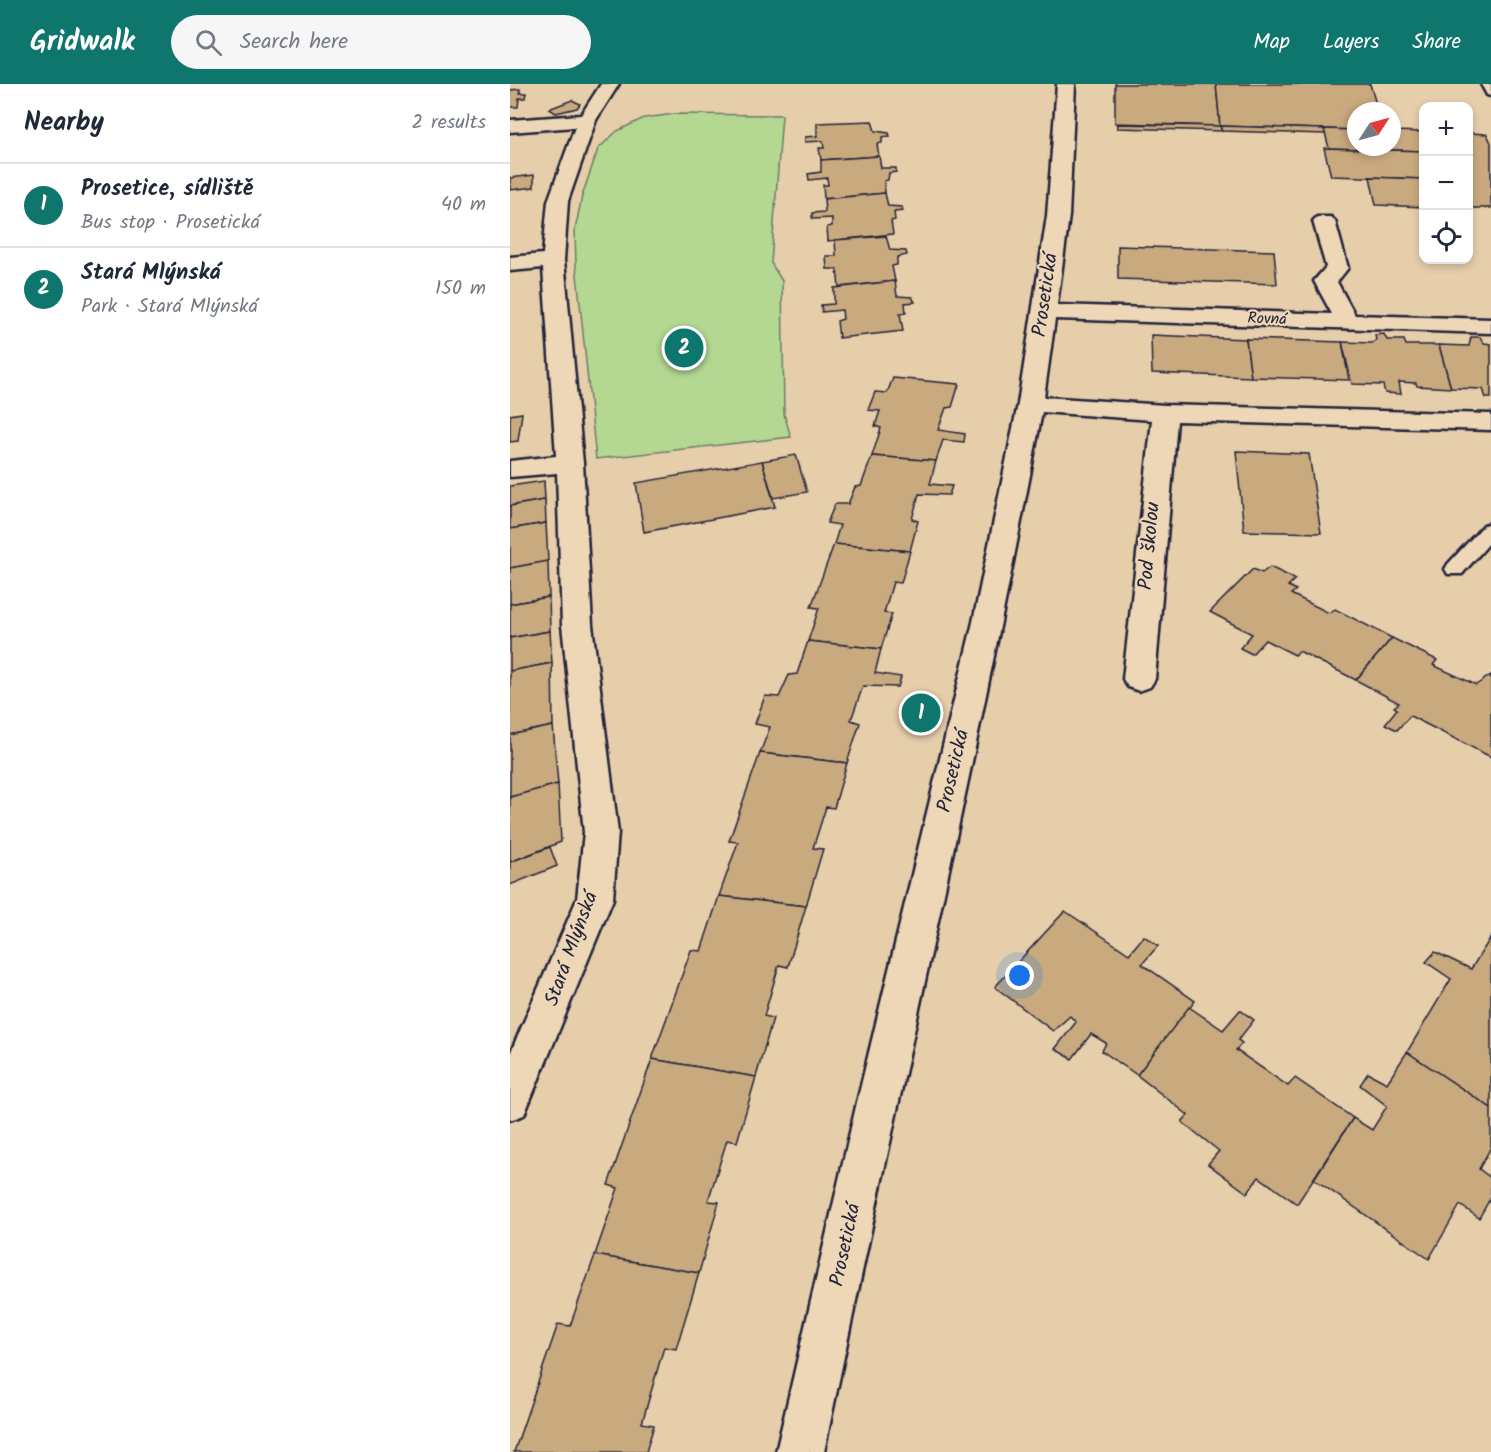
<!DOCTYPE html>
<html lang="en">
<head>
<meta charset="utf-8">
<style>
	:root { --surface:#fff; --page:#f6f6f7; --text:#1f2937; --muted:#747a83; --line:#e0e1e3; --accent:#0f766e }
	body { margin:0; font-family:Kalam,sans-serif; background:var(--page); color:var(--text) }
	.controls { position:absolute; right:18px; top:18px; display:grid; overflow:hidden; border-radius:12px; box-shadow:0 3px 9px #0003 }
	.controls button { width:54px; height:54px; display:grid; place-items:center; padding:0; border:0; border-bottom:2px solid var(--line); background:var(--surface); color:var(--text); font:30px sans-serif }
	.compass { position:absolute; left:837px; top:18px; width:54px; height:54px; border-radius:50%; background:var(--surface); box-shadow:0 3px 9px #0003; rotate:54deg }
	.you { position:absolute; left:510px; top:892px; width:21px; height:21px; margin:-15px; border:4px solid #fff; border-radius:50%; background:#1a73e8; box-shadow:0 0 0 9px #1a73e833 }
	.badge { display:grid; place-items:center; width:39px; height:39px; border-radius:50%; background:var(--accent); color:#fff; font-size:20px; font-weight:700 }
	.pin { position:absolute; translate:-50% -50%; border:3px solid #fff; box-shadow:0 2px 6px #0006 }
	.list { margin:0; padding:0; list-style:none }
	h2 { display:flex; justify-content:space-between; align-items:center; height:78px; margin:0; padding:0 24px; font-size:26px }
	h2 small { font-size:20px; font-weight:400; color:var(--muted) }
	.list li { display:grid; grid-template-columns:39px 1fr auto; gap:18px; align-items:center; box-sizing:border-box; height:84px; padding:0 24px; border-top:2px solid var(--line) }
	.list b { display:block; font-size:22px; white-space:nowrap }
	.list p { margin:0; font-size:20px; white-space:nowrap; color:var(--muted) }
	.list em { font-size:20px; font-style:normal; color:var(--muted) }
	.icon { flex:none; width:33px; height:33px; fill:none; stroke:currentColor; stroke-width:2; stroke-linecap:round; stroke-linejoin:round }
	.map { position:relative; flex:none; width:981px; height:1368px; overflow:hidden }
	header { display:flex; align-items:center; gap:36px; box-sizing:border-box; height:84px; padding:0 30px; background:var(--accent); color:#fff }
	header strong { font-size:28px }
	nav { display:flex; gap:33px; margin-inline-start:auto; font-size:21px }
	.search { width:420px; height:54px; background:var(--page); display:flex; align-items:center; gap:15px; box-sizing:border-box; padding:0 21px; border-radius:33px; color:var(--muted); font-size:22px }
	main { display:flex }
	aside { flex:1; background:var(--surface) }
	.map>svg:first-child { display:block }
</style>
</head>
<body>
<header>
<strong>Gridwalk</strong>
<div class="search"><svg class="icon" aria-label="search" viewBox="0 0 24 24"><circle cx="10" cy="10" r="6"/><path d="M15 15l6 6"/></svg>Search here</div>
<nav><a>Map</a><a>Layers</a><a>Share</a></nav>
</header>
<main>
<aside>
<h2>Nearby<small>2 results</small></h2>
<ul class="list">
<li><span class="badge">1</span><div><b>Prosetice, sídliště</b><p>Bus stop · Prosetická</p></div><em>40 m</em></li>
<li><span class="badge">2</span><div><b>Stará Mlýnská</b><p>Park · Stará Mlýnská</p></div><em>150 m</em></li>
</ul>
</aside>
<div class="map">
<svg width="981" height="1368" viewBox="0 0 981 1368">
	<rect width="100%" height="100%" fill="#e6ceab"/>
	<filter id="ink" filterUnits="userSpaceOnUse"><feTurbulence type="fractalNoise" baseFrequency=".0167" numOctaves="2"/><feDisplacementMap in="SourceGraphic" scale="12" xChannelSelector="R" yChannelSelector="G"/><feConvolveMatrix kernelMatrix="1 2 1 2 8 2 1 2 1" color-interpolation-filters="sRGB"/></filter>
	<g filter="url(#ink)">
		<polygon fill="#b4d792" stroke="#6b7c66" stroke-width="1.5" points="165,30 272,31 261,179 272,197 274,330 281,353 86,375 66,181 65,146 72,112 88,65 107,47 134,34"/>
		<g fill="#c9a97e" stroke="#22223b" stroke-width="1.5">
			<polygon points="605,0 706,0 710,42 605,39"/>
			<polygon points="706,0 860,0 868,27 846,27 846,46 710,42"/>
			<polygon points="10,5 10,9 16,9 15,14 9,14 8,23 0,23 0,6"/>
			<polygon points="62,16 70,20 67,24 46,29 39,25"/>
			<polygon points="362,37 365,47 379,49 380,52 372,53 372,59 367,60 369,72 311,76 309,64 314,64 313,57 295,58 295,53 307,52 307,39"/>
			<polygon points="608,40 710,42 712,47 607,44"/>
			<polygon points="710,42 814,45 816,50 712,47"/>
			<polygon points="814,45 846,46 846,63 882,63 882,47 914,48 914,67 819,64"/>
			<polygon points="958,49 977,50 981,59 981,124 958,124"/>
			<polygon points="814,64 914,67 914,95 821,92"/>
			<polygon points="369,72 371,84 386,84 386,88 379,89 378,96 374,97 375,109 314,115 313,101 318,101 317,94 299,96 298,90 311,88 311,76"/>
			<polygon points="24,91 24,103 0,106 0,94"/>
			<polygon points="860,93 914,95 914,123 866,121"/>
			<polygon points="375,109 378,122 392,123 393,127 384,128 385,136 381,137 383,150 318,157 317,143 322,142 322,134 302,135 302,129 315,128 314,115"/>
			<polygon points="376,152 380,166 396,167 397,171 387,173 387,181 382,182 385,197 329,203 327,185 317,185 316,172 326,172 325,156"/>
			<polygon points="608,162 764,167 767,200 608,195"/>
			<polygon points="385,197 387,212 402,213 405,218 395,219 396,229 390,230 393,247 329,254 327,237 333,235 332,226 312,228 311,221 324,220 324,204"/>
			<polygon points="874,250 877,256 894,256 896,261 929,261 941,304 907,302 906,299 889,298 891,310 875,309 873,301 842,300 832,258 862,259 866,256 865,251"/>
			<polygon points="641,251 736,255 741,293 642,289"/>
			<polygon points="961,253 970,253 974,259 981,260 981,314 976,314 973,305 941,304 929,261 959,262"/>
			<polygon points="736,255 832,258 839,296 741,293"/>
			<polygon points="383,294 449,300 442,323 436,324 428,346 455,350 454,358 433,356 426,377 362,372 371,344 365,342 370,327 358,326 365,308 377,309"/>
			<polygon points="12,329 8,357 0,358 0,331"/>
			<polygon points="726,367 799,370 811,449 734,447"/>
			<polygon points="286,371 297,408 263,414 252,377"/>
			<polygon points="362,372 426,377 420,400 442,402 439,411 409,410 402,435 408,437 400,467 324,460 330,441 317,439 325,420 338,420 345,403 351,402"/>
			<polygon points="252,377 265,423 134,448 126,399"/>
			<polygon points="34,397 35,416 0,422 0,402"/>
			<polygon points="35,416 36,439 0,445 0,422"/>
			<polygon points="36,439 38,477 0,484 0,445"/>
			<polygon points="324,460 400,467 391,499 383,498 374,529 382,530 371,565 298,557 309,524 301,523"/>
			<polygon points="38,477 39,513 0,520 0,484"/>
			<polygon points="760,483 785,495 778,502 786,506 781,510 819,529 825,525 882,554 846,596 789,567 785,571 755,556 742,570 730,564 742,550 700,528 743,485 752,489"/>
			<polygon points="39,513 40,547 0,554 0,520"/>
			<polygon points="40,547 42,579 0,587 0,554"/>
			<polygon points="882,554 927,576 923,581 966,601 981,591 981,673 900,632 887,646 875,640 887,625 884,623 889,619 846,596"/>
			<polygon points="298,557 371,565 365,589 391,593 388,603 353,602 341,636 350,639 337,679 250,669 260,643 245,640 255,612 269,613 279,591 287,590"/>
			<polygon points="42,579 43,642 0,651 0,587"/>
			<polygon points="43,642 48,700 0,713 0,651"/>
			<polygon points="250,669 337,679 324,724 316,723 303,764 313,765 296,822 209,812 228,758 219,757"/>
			<polygon points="48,700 51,758 0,778 0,713"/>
			<polygon points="40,763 47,782 0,801 0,778"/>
			<polygon points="209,812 296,822 278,883 269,881 254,932 263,934 246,993 142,975 181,866 191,867"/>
			<polygon points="555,827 619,870 634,852 648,862 632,880 685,917 627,991 592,967 596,959 581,950 562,975 545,965 566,938 560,932 543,947 485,903"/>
			<polygon points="981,853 981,1024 897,968 941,895 916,878 925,868 961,885"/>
			<polygon points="679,923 713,946 730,926 744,936 728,956 732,959 726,966 778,1002 785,994 843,1034 787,1120 749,1093 737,1109 698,1080 709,1067 672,1038 678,1031 627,991"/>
			<polygon points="897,968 981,1024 981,1063 969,1085 981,1094 981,1113 969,1134 950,1121 919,1175 804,1095 843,1034 862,1046 877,1022 850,1001 858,989 877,999"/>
			<polygon points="142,975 246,993 227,1058 217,1056 198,1117 209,1118 189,1189 85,1171 108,1104 98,1101"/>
			<polygon points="85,1171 189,1189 166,1265 154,1263 132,1339 144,1341 136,1368 4,1368 48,1240 60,1242"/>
		</g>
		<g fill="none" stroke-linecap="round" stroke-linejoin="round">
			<defs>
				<g id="service">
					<polygon points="971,0 981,0 981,12 977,11"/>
					<polygon points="981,439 981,457 952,490 938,490 935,485 938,480 974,441"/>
				</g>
				<g id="minor">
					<polygon points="91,0 109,0 86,36 58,117 54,176 73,379 82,541 108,748 103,815 14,1031 0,1036 0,970 67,815 74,748 52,541 47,389 0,393 0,377 46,372 33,184 0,187 0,173 33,170 38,117 65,43 0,48 0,36 71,31"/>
					<path d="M547,0H565L559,132L547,221L822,230L804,197L816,183L803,137L807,133H821L825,137L838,184L827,198L845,231L981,235V249L545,235L534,313L655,321L981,330V346L667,337L645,595L640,603L629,607L618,603L613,595L642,336L532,328C467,676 386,1021 314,1368H266L347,1018L463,538L508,320L537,132Z"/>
				</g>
			</defs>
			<use href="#service" stroke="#22223b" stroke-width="5"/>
			<use href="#minor" stroke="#22223b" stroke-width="5"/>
			<use href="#service" fill="#edd7b6" fill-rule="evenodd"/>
			<use href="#minor" fill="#edd7b6" fill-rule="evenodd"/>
		</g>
	</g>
	<g text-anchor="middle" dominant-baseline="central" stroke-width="4.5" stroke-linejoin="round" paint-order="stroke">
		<g font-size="16" fill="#22223b" stroke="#edd7b6">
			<text transform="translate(757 235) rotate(2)">Rovná</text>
		</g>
		<g font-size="20" fill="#22223b" stroke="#edd7b6">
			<text transform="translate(536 211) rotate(-82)">Prosetická</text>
			<text transform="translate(640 462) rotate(-85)">Pod školou</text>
			<text transform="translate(444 687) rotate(-77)">Prosetická</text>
			<text transform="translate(62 865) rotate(-70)">Stará Mlýnská</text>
			<text transform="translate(336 1161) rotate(-78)">Prosetická</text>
		</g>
	</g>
</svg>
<div class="controls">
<button>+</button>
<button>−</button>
<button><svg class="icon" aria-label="locate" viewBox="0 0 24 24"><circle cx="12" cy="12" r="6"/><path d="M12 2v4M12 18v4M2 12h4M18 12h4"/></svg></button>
</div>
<svg class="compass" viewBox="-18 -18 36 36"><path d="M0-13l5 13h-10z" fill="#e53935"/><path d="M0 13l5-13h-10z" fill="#747a83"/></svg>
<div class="you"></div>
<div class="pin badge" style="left:411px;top:629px">1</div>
<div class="pin badge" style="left:174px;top:264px">2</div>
</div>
</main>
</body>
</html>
